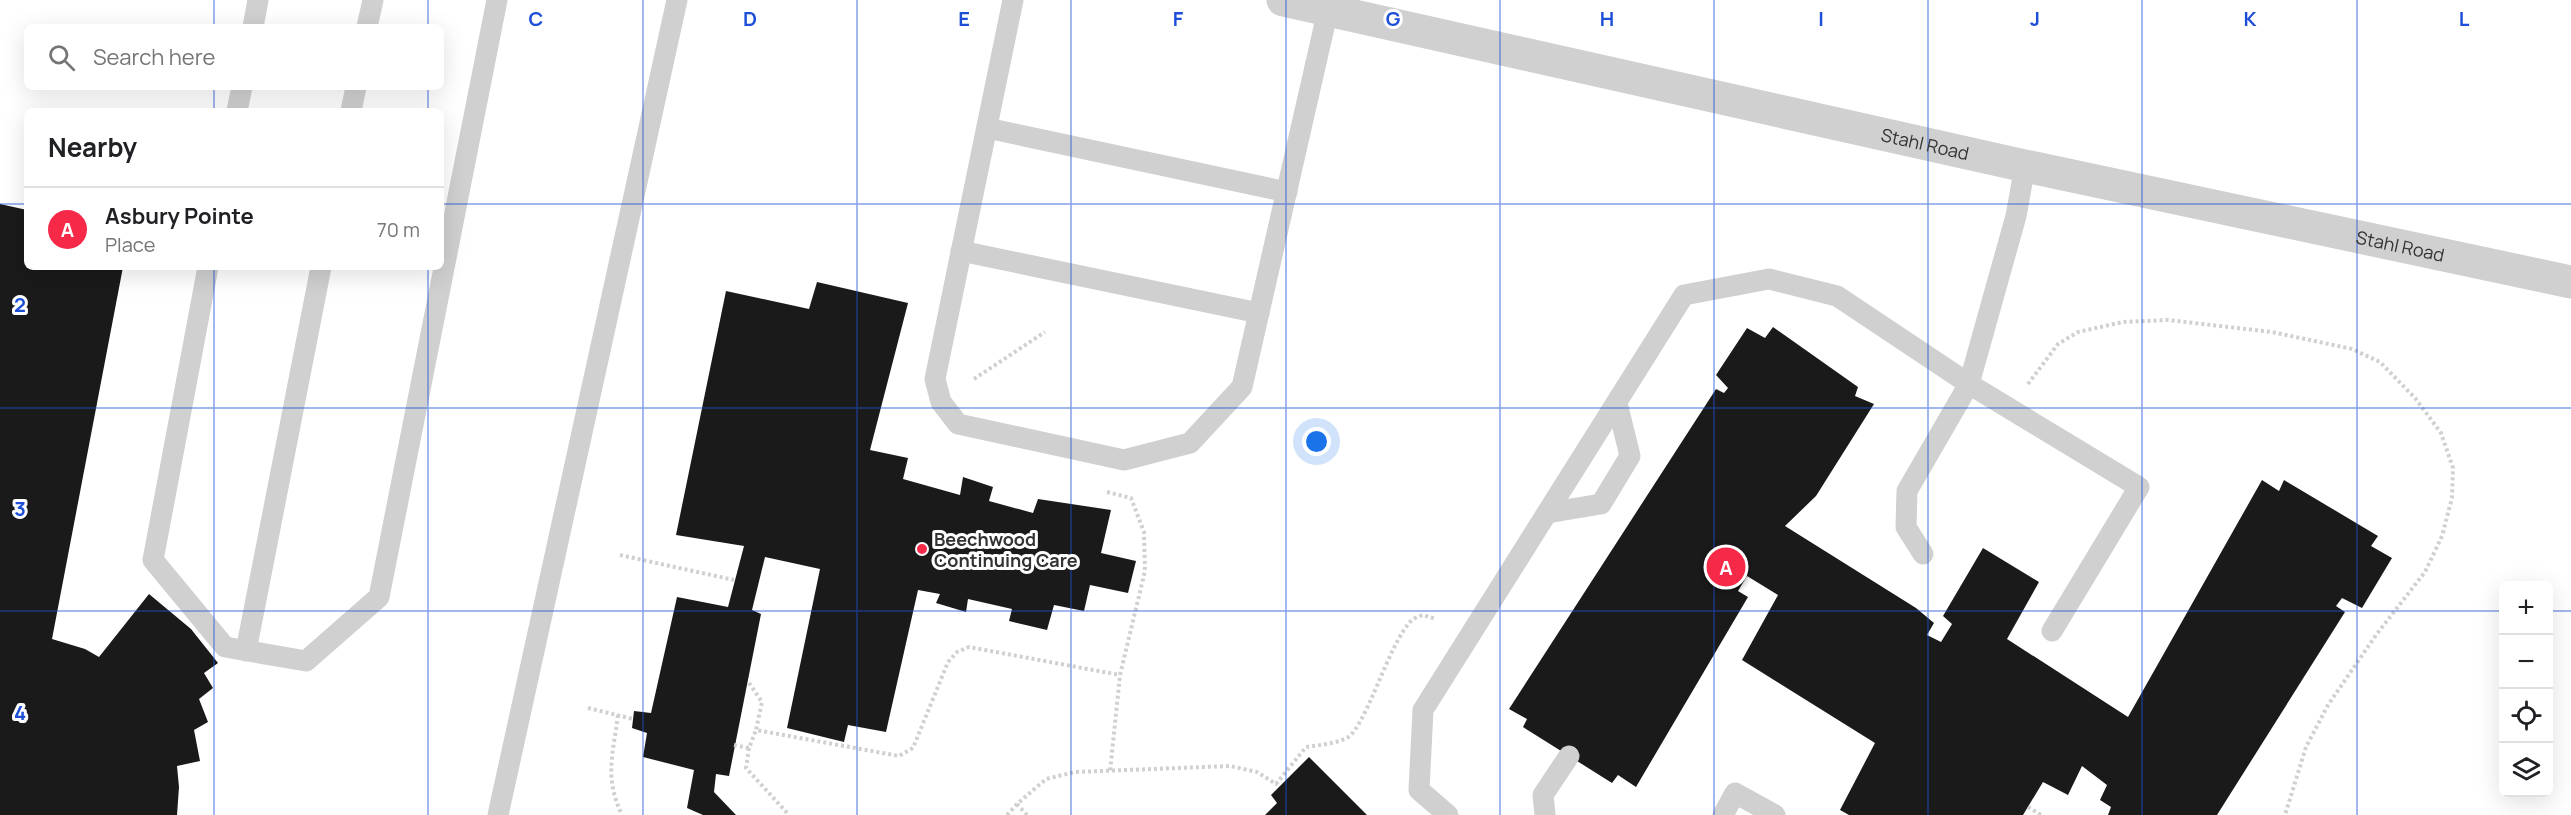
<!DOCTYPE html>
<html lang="en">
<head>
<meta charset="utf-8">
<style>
	:root { --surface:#fff; --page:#f2f2f2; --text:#202124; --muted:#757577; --line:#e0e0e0; --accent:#f62948 }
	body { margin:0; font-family:Manrope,sans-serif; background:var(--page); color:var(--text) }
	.controls { position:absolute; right:18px; bottom:18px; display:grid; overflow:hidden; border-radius:9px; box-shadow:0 6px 24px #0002 }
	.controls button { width:54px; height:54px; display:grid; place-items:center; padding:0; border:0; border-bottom:2px solid var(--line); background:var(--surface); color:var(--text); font:30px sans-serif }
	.you { position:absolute; left:1317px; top:442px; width:21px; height:21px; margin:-15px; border:4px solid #fff; border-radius:50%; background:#1a73e8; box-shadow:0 0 0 9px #1a73e833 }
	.badge { display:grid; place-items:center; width:39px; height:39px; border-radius:50%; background:var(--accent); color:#fff; font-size:20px; font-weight:700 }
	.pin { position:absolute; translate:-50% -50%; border:3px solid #fff; box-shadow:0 2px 6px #0006 }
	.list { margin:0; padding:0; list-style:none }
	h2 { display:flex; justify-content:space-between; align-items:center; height:78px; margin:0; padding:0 24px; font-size:26px }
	h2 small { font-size:20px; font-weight:400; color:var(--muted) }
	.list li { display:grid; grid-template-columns:39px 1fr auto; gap:18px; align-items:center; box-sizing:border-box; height:84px; padding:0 24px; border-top:2px solid var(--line) }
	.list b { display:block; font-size:22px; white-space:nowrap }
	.list p { margin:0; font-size:20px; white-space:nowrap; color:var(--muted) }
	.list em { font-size:20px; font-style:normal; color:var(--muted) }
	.icon { flex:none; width:33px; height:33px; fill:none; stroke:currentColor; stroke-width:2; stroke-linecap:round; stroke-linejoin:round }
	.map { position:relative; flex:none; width:2571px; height:815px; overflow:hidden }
	.search { position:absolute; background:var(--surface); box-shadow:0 6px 24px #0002; left:24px; top:24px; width:420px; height:66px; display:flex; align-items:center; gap:15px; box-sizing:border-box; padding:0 21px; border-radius:9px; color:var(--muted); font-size:22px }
	.panel { position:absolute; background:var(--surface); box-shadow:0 6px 24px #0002; left:24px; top:108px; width:420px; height:162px; border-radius:9px }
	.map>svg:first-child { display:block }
</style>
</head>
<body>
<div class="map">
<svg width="2571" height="815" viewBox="0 0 2571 815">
	<rect width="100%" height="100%" fill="#fff"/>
	<g fill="#1a1a1a">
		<polygon points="0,204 27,210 27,267 123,267 52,639 85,649 99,657 149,594 191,629 218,663 204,673 213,688 199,699 208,722 194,730 200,761 177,766 179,787 177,815 0,815"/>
		<polygon points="817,282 908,303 870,450 908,458 903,479 960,495 963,477 993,487 989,501 1033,513 1038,499 1111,510 1101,553 1136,561 1128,593 1090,585 1084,611 1054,605 1047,630 1009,621 1012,609 968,599 966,612 936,603 940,594 918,590 886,732 848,725 844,742 787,728 820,569 765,557 752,610 761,614 729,776 716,774 714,792 736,815 703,815 687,808 694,770 643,757 647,733 632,728 634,711 651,713 677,597 728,607 744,546 676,535 726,291 809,309"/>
		<polygon points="1773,327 1858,387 1855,396 1874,404 1816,496 1785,526 1916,608 1934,623 1927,635 1941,642 1952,624 1943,616 1983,548 2039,582 2007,639 2128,717 2262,480 2279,491 2284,480 2378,536 2371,546 2392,558 2362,608 2342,598 2336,606 2345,612 2217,815 2108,815 2111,807 2100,800 2107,785 2082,766 2068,795 2043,782 2023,815 1849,815 1840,810 1875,743 1742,660 1778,595 1747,576 1738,591 1748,597 1636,787 1618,775 1612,783 1523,727 1527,719 1509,709 1716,389 1724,393 1728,388 1716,375 1747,328 1765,338"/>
		<polygon points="1309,757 1367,815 1265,815 1277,803 1271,795"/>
	</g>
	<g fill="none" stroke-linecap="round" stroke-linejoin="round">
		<g stroke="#d0d0d0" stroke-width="4" stroke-dasharray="3 3" stroke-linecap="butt">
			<polyline points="974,379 1045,332"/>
			<polyline points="2028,384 2058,344 2078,332 2123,322 2168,320 2272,332 2352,349 2380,362 2415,398 2441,433 2453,468 2452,498 2442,536 2425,572 2376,635 2328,705 2306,747 2285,815"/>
			<polyline points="1107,492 1131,498 1144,532 1145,571 1120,675 1110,772"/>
			<polyline points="620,555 734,580"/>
			<polyline points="749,683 762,702 756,730 899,756 913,748 948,662 957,652 969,647 1120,675"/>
			<polyline points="588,708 633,719"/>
			<path d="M618,715C613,755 604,777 622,815"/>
			<polyline points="734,745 749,748 756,730"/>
			<polyline points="749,748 746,768 789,815"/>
			<polyline points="2028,807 2041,815"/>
			<polyline points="1007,815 1017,804"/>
			<path d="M1027,815L1017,804L1046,779L1075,772L1230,766L1257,772L1276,784L1306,747C1320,745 1334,744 1347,738C1366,727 1389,643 1411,621C1414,618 1419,616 1423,615L1436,619"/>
		</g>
		<g stroke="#d0d0d0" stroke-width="21">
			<polyline points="1013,0 935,379 941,402 958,424 1124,460 1190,443 1242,387 1328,10"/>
			<polyline points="253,27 258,0"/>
			<polyline points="367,27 373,0"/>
			<polyline points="237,111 242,87"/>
			<polyline points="351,111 356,87"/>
			<polyline points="987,128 1287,192"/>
			<polyline points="961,251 1259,313"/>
			<polyline points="208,267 153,560 225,647 306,661 379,597 497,0"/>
			<polyline points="1547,513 1601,504 1630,456 1617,403"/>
			<polyline points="1923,554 1906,527 1907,491 1969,384 2016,216 2025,166"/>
			<polyline points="246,651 321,267"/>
			<polyline points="498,815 677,0"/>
			<polyline points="1448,815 1419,790 1423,710 1684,295 1769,279 1837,296 1969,384 2139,487 2052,631"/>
			<polyline points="1545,815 1543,795 1569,756"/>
			<polyline points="1723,815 1735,793 1775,815"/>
		</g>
		<path stroke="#d0d0d0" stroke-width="33" id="s1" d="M1283,0L2025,166L2571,282"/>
	</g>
	<path fill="none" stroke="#1d4ed8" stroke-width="1.5" stroke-opacity="0.55" d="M214,0V27M428,0V27M643,0V815M857,0V815M1071,0V815M1286,0V815M1500,0V815M1714,0V815M1928,0V815M2142,0V815M2357,0V815M214,87V111M428,87V111M0,204H27M441,204H2571M214,267V815M428,267V815M0,408H2571M0,611H2504M2548,611H2571"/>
	<circle fill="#f62948" stroke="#fff" stroke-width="2" cx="922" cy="549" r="6"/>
	<g text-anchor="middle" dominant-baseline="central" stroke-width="6" stroke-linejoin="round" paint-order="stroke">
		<g font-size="18" fill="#333" stroke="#fff">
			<text stroke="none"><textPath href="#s1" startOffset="658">Stahl Road</textPath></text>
			<text stroke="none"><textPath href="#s1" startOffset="1144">Stahl Road</textPath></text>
		</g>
		<g font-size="18" font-weight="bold" fill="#333" stroke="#fff" text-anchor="start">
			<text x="934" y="539">Beechwood<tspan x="934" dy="21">Continuing Care</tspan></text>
		</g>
	</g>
	<g font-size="20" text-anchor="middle" font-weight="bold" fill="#1d4ed8" stroke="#fff" stroke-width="6" stroke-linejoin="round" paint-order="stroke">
		<text x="536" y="26">C</text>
		<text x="750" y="26">D</text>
		<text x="964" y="26">E</text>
		<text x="1178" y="26">F</text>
		<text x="1393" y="26">G</text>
		<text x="1607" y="26">H</text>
		<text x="1821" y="26">I</text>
		<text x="2035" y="26">J</text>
		<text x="2250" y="26">K</text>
		<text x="2464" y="26">L</text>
		<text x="20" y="312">2</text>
		<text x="20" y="516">3</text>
		<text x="20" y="720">4</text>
	</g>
</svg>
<div class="controls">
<button>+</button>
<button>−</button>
<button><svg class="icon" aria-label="locate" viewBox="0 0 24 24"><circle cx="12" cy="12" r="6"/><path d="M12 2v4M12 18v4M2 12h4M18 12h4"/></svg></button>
<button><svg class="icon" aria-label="layers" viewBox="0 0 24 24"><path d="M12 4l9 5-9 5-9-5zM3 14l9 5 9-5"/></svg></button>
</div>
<div class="you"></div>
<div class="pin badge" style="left:1726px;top:567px">A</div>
<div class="search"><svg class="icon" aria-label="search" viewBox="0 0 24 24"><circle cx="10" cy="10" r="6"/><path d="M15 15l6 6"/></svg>Search here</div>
<section class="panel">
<h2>Nearby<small></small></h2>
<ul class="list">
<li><span class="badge">A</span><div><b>Asbury Pointe</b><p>Place</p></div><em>70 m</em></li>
</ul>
</section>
</div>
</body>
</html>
